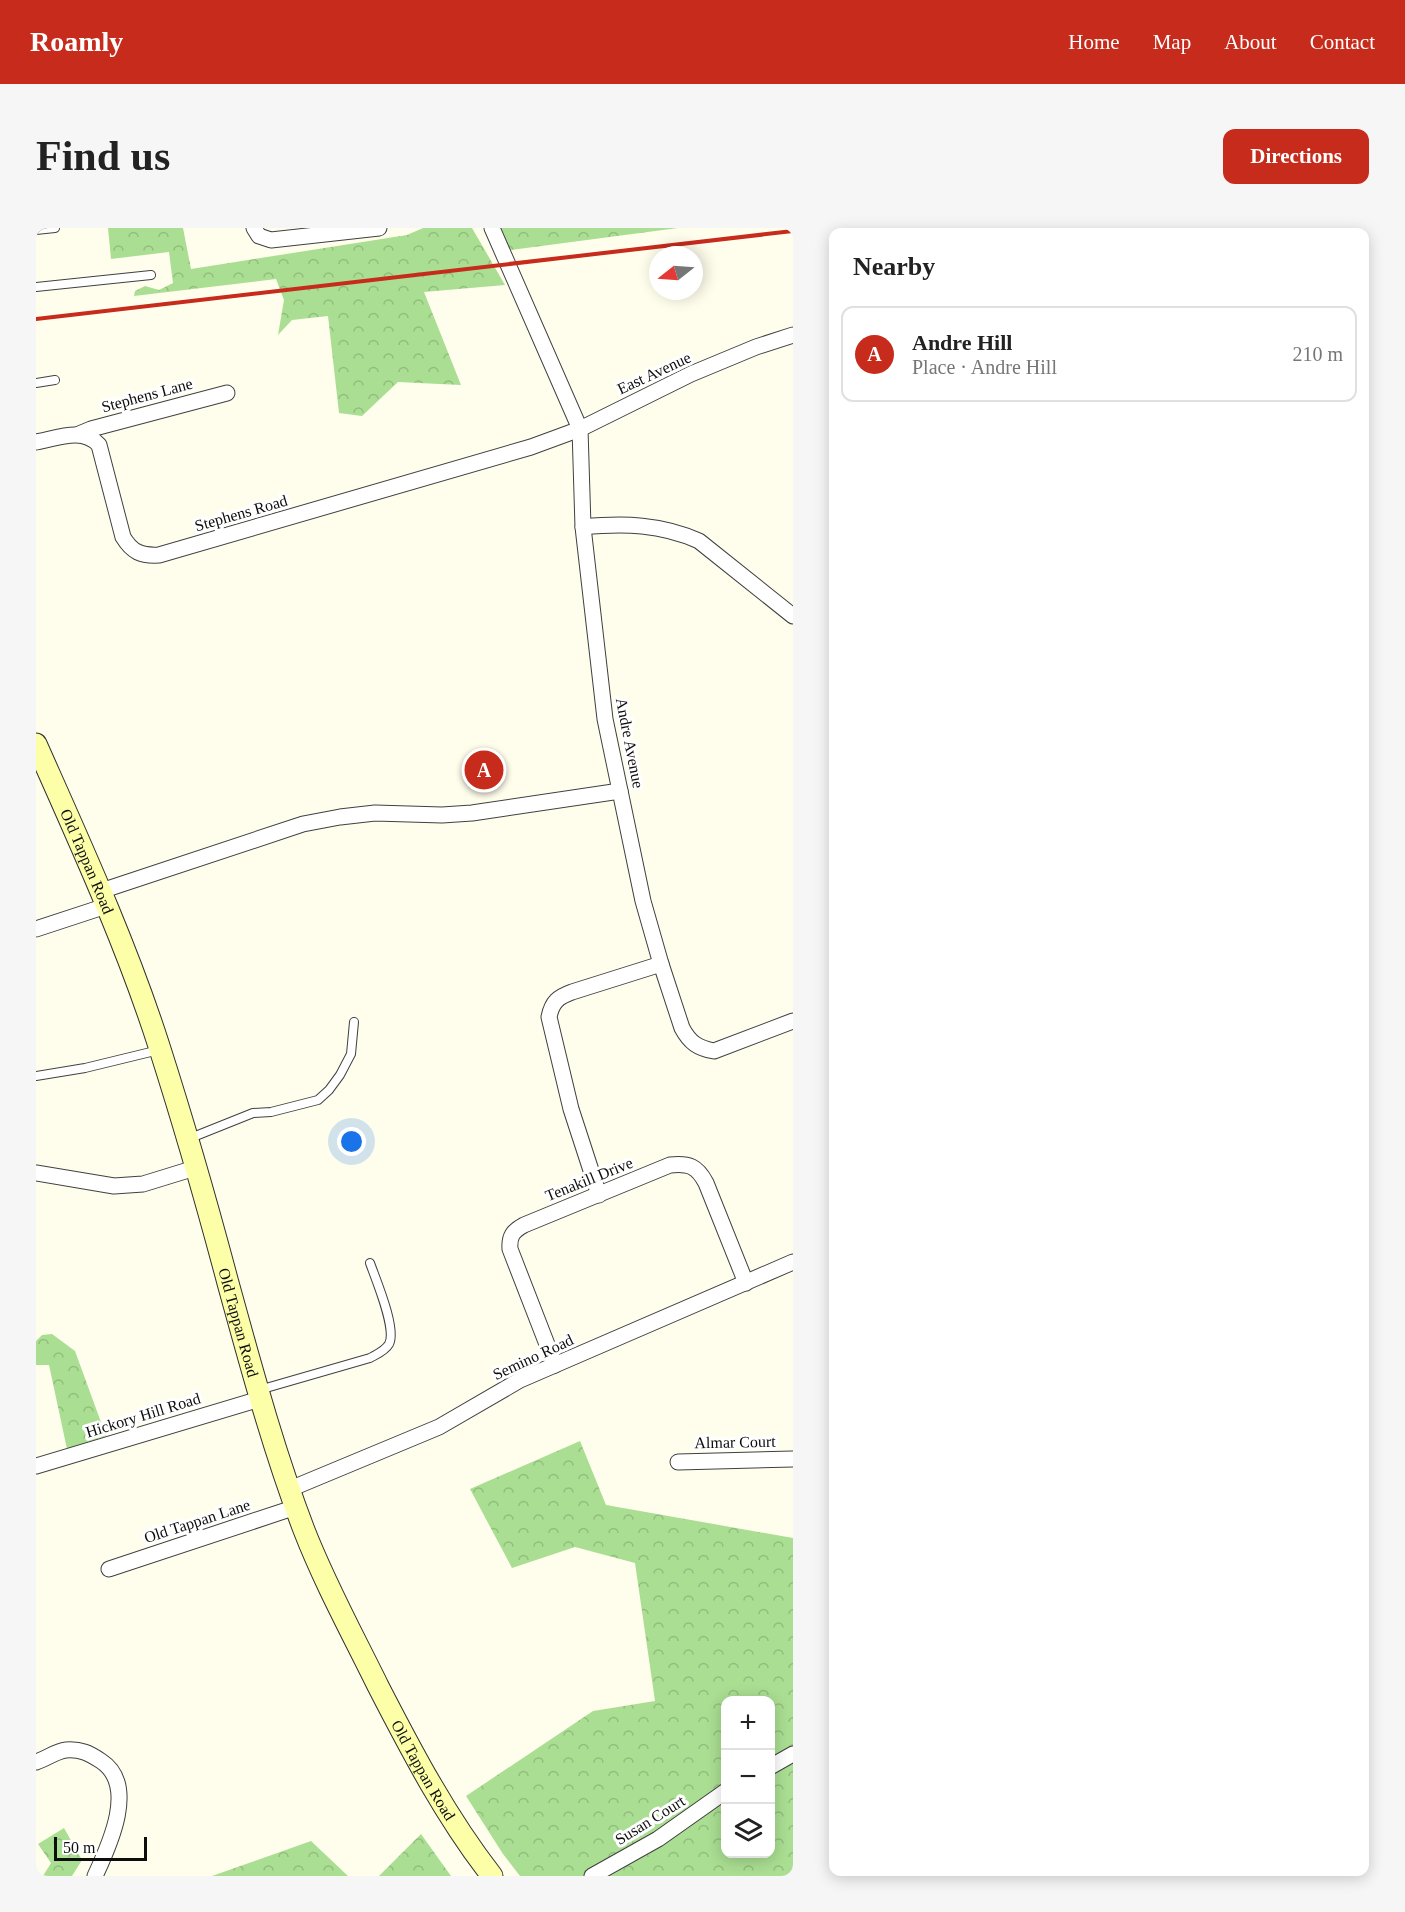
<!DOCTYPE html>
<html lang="en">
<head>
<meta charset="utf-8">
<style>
	:root { --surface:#fff; --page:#f6f6f6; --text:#222; --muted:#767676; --line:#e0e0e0; --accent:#c62b1c }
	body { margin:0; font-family:"Times New Roman",serif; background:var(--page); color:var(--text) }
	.controls { position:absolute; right:18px; bottom:18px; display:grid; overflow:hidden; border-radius:12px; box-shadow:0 3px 15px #0003 }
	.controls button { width:54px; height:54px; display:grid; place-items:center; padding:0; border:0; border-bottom:2px solid var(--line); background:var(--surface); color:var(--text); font:30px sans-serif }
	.compass { position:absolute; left:613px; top:18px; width:54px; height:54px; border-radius:50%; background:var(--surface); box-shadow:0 3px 15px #0003; rotate:253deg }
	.scale { position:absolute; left:18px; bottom:15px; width:93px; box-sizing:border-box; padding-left:6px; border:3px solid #0d0d0d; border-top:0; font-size:16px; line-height:21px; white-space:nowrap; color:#0d0d0d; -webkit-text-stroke:4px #fff; paint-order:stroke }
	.you { position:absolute; left:316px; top:914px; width:21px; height:21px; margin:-15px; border:4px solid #fff; border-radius:50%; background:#1a73e8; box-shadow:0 0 0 9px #1a73e833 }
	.badge { display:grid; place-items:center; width:39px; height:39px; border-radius:50%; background:var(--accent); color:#fff; font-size:20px; font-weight:700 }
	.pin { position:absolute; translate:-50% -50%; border:3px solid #fff; box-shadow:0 2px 6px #0006 }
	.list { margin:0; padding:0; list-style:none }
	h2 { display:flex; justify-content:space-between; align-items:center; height:78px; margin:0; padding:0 24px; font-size:26px }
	h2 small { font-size:20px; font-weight:400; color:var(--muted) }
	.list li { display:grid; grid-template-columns:39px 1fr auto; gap:18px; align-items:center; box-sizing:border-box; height:96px; margin:0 12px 12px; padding:0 12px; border:2px solid var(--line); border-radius:12px }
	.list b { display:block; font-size:22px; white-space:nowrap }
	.list p { margin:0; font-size:20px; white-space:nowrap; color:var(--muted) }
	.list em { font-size:20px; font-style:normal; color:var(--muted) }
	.icon { flex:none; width:33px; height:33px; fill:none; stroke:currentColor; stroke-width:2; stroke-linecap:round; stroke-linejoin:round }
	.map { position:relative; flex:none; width:757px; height:1648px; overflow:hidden; border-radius:12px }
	header { display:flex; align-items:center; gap:36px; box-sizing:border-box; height:84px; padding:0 30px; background:var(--accent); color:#fff }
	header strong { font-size:28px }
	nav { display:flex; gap:33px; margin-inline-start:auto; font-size:21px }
	.intro { display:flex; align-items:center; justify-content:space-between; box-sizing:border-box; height:144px; padding:0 36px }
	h1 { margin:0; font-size:42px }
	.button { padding:15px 27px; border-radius:12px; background:var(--accent); color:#fff; font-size:21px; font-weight:700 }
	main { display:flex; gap:36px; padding:0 36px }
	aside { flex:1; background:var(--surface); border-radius:12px; box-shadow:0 3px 15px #0003 }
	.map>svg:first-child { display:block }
</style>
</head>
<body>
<header>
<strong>Roamly</strong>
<nav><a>Home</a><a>Map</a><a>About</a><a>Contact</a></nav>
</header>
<div class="intro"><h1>Find us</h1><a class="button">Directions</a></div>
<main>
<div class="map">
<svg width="757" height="1648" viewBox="0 0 757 1648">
	<defs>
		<pattern id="forest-crowns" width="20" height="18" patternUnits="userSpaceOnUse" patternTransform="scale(1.5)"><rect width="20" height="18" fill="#aade92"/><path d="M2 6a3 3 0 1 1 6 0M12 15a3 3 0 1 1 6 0" fill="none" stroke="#91bd7d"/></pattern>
	</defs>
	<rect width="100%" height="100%" fill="#fffeed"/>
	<g fill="url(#forest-crowns)" fill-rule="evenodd">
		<polygon points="72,0 147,0 155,41 371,7 387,0 436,0 469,57 388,64 425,157 362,154 326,188 303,185 292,88 256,92 242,107 248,72 240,51 98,68 99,63 109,58 123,62 137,55 133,24 75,31"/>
		<polygon points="462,0 642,0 475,22"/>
		<polygon points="16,1106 39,1123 70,1208 31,1221 13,1137 0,1137 0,1113 6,1107"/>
		<path d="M544,1213L570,1277L757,1310V1648H484L467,1626L430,1568L557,1483L619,1473L599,1335L539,1319L476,1340L434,1261ZM690,1472H734V1626H690Z"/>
		<polygon points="28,1600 46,1632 36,1648 7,1648 15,1635 2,1616"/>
		<polygon points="385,1606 415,1648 343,1648"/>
		<polygon points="275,1613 312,1648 176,1648"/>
	</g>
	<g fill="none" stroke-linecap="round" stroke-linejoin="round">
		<defs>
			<g id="service">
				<polyline points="0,2 19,0"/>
				<polyline points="0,59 115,47"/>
				<polyline points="0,155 19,152"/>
				<polyline points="0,848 49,840 123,822"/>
				<polyline points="152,911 217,885 235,884 282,872 293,862 304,847 315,826 318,794"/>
				<path d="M223,1162L334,1130C341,1126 349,1123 353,1116C361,1101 340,1052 334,1035"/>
			</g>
			<g id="minor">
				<polyline points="218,0 223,8 235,12 343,0"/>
				<path d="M456,0L544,201L547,299L569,491L607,673L625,736L646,800C654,815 662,820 678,823L757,793"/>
				<polyline points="43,206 55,201 191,165"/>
				<path d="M0,214C22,210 47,199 63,217L87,309C96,324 105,328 123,327L495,219L544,201L655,146L720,119L757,107"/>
				<path d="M547,299C588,295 625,296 663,313L757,388"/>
				<polyline points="65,663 267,596 304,589 339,585 406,587 436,585 584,563"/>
				<polyline points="0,701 70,678"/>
				<polyline points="0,945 78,958 107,956 159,940"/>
				<path d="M563,967L535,881L513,789C516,774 522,769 536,764L625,736"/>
				<path d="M519,1137L474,1021C473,1008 477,1003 488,997L634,937C653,935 661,938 670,955L710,1055"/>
				<polyline points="642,1234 757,1231"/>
				<polyline points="0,1238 224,1171"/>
				<polyline points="254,1261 403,1199 484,1152 757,1034"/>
				<polyline points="73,1341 260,1279"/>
				<path d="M0,1534C10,1531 20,1523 30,1522C45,1521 53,1525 65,1533C102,1557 73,1618 59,1648"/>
				<polyline points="734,1539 757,1526"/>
				<polyline points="556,1648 622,1611 690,1563"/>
			</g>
			<g id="secondary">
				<path id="s1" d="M0,516C44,615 90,715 123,818C148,896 171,976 192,1055C215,1138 237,1221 268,1302C289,1356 317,1407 342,1458C376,1524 410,1589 456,1648"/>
			</g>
		</defs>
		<use href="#service" stroke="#404040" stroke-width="10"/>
		<use href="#minor" stroke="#404040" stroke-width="17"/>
		<use href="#secondary" stroke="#2f2f2f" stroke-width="23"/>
		<use href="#service" stroke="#fff" stroke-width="8"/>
		<use href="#minor" stroke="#fff" stroke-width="15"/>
		<use href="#secondary" stroke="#fdffa8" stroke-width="21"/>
		<polyline stroke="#c62b1c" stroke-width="4" points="0,91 757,3"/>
	</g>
	<g text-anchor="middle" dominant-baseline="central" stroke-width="6" stroke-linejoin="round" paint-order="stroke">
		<g font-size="16" fill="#0d0d0d" stroke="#fff">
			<text transform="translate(618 145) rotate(-25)">East Avenue</text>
			<text transform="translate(111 167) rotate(-15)">Stephens Lane</text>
			<text transform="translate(205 285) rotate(-16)">Stephens Road</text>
			<text transform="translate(594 515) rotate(79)">Andre Avenue</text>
			<text stroke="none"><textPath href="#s1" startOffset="128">Old Tappan Road</textPath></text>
			<text transform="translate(553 951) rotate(-22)">Tenakill Drive</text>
			<text stroke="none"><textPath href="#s1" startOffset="614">Old Tappan Road</textPath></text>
			<text transform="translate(497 1129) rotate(-25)">Semino Road</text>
			<text transform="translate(107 1187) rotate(-17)">Hickory Hill Road</text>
			<text transform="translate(699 1214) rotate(-1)">Almar Court</text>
			<text transform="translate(161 1293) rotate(-18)">Old Tappan Lane</text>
			<text stroke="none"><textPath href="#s1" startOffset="1100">Old Tappan Road</textPath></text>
			<text transform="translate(614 1592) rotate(-32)">Susan Court</text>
		</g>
	</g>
</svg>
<div class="controls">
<button>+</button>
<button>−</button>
<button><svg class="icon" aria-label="layers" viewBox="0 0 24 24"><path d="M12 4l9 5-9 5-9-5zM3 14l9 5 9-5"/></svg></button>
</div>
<svg class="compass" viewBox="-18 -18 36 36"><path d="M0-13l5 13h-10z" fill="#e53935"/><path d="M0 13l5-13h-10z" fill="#767676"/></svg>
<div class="scale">50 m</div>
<div class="you"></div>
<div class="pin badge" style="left:448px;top:542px">A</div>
</div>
<aside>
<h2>Nearby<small></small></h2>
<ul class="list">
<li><span class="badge">A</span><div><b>Andre Hill</b><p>Place · Andre Hill</p></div><em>210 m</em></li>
</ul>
</aside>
</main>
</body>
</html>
